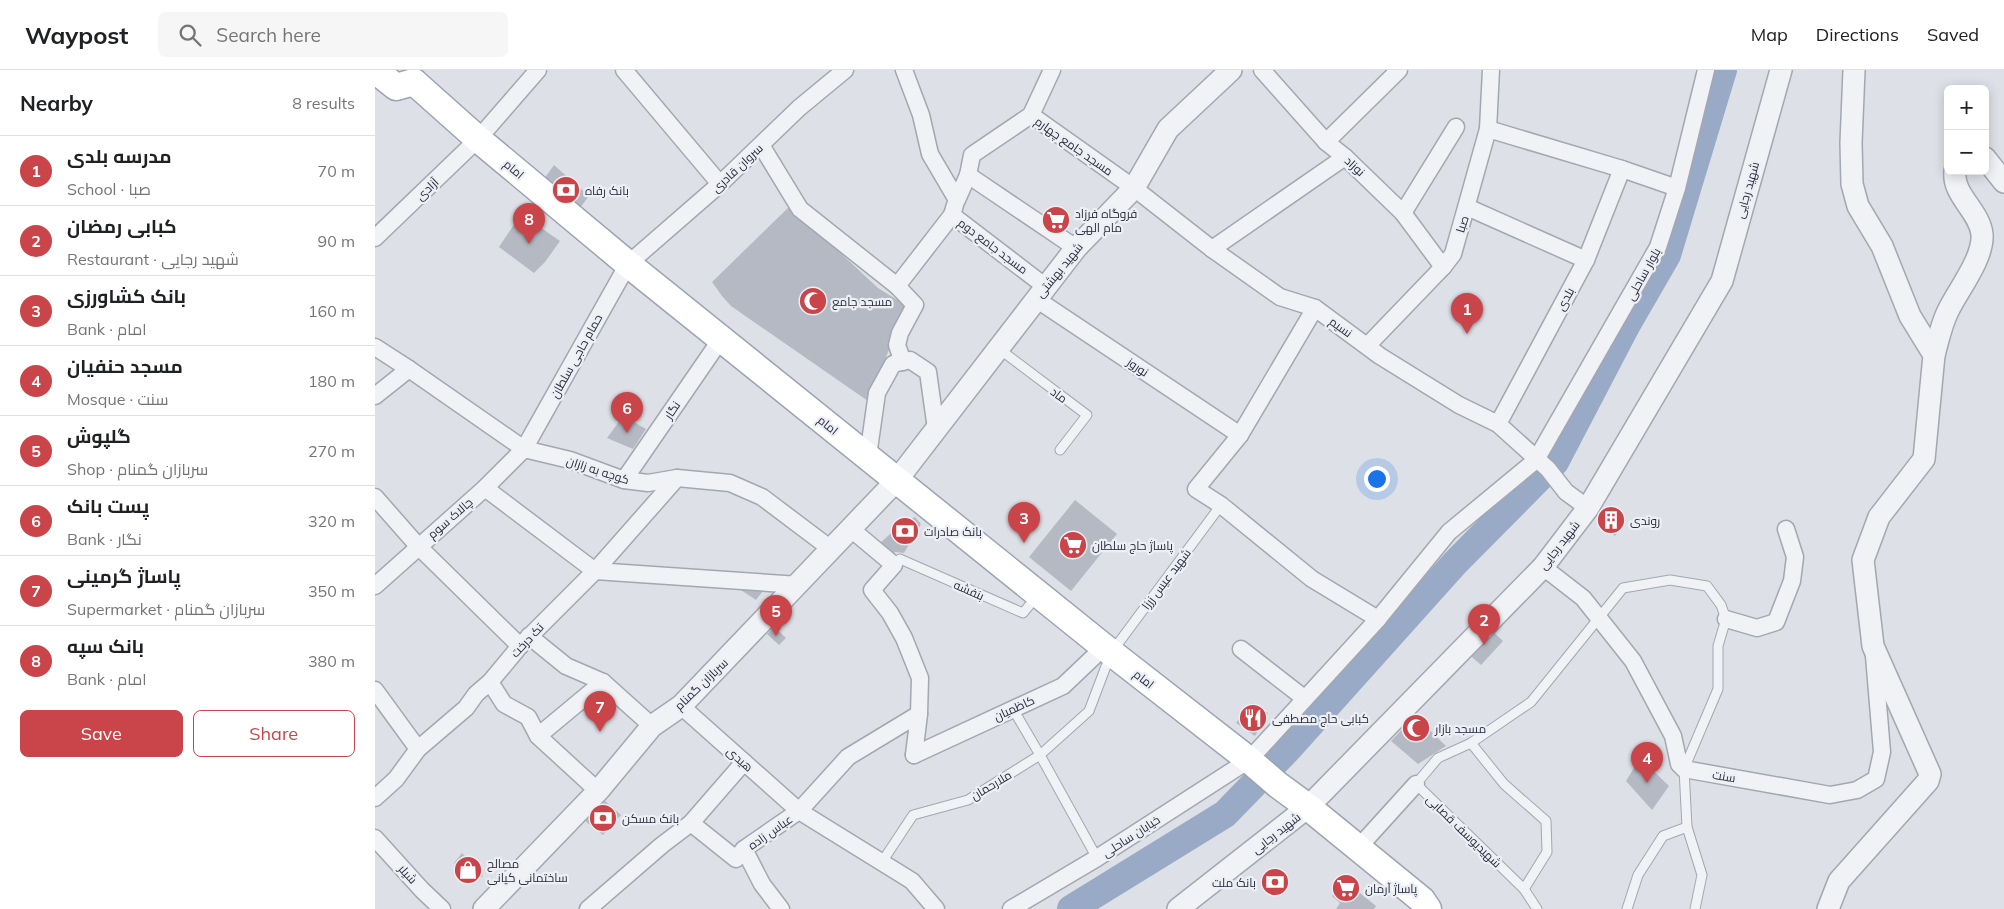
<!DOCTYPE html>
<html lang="en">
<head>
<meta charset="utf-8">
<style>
	:root { --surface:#fff; --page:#f6f6f6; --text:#202124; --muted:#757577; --line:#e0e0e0; --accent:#ca454a }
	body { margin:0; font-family:Mulish,Cairo,sans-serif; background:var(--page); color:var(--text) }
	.controls { position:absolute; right:15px; top:15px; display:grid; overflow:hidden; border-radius:8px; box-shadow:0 2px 12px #0003 }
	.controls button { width:45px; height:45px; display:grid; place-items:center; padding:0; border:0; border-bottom:1px solid var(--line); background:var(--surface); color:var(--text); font:25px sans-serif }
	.you { position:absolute; left:1001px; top:408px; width:18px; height:18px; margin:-12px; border:4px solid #fff; border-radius:50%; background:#1a73e8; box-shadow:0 0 0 8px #1a73e833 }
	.badge { display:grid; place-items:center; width:32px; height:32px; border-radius:50%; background:var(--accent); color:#fff; font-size:16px; font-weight:700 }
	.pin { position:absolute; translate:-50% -41px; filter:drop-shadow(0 1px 2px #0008) }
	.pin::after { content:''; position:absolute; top:26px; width:18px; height:15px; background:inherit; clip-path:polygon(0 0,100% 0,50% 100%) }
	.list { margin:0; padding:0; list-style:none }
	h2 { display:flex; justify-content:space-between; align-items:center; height:65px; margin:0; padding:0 20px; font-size:21px }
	h2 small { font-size:16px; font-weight:400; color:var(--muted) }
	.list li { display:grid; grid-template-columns:32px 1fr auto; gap:15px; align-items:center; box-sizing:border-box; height:70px; padding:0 20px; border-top:1px solid var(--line) }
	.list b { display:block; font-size:19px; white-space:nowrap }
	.list p { margin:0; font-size:16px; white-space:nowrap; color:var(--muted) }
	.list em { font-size:16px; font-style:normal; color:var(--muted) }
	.actions { display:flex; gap:10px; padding:15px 20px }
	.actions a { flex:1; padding:11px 0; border:1px solid var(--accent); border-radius:8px; text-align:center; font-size:18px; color:var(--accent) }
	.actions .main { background:var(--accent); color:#fff }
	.icon { flex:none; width:28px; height:28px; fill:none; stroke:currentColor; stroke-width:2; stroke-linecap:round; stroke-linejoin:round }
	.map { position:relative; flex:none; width:1629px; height:839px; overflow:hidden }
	header { display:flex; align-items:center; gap:30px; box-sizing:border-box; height:70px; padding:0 25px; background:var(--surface); border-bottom:1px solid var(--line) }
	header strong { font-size:24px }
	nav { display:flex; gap:28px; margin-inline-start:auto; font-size:18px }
	.search { width:350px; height:45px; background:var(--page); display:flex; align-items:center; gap:12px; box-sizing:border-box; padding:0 18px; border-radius:8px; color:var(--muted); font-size:19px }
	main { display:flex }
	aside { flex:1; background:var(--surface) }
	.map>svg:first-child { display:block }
</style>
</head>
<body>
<header>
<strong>Waypost</strong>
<div class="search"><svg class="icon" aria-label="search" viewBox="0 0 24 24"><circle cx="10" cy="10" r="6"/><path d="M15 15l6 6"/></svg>Search here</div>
<nav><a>Map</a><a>Directions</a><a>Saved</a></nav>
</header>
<main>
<aside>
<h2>Nearby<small>8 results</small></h2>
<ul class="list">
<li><span class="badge">1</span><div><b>مدرسه بلدی</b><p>School · صبا</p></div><em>70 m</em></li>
<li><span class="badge">2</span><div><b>کبابی رمضان</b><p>Restaurant · شهید رجایی</p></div><em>90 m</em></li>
<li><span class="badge">3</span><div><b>بانک کشاورزی</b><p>Bank · امام</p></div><em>160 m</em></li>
<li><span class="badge">4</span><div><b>مسجد حنفیان</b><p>Mosque · سنت</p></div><em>180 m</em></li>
<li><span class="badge">5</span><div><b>گلپوش</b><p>Shop · سربازان گمنام</p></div><em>270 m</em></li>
<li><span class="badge">6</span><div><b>پست بانک</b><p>Bank · نگار</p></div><em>320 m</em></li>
<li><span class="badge">7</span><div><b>پاساژ گرمینی</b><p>Supermarket · سربازان گمنام</p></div><em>350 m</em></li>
<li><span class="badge">8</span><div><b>بانک سپه</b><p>Bank · امام</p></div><em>380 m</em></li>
</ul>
<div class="actions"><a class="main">Save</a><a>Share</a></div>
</aside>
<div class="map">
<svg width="1629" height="839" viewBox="0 0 1629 839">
	<rect width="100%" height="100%" fill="#dee0e7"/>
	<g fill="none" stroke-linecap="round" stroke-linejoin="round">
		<polyline stroke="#99aac6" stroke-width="28" points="696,839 850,744 914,678 1080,493 1180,392 1251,256 1292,185 1348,0"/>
	</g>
	<g fill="#b5b9c4">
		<polygon points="179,95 214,126 204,139 166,113"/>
		<polygon points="415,136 503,218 532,236 493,331 356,236 347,226 337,212"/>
		<polygon points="678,140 692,149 684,160 670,152"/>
		<polygon points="146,144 185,171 170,192 159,203 124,177"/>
		<polygon points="248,346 271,359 258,379 232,368"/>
		<polygon points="700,430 742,464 696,521 654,487"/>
		<polygon points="1235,435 1251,450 1240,466 1222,451"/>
		<polygon points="540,447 546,454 529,483 520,482 517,486 503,475 526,454"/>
		<polygon points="373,509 388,521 381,530 366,520"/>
		<polygon points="1111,555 1128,571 1106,595 1089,580"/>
		<polygon points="399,557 411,568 404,575 392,564"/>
		<polygon points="877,633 893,643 880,666 861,653"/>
		<polygon points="1040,646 1071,676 1043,694 1016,671"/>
		<polygon points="1265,688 1294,716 1277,740 1251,711"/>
		<polygon points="230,731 246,745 228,765 210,751"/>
		<polygon points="87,783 108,806 95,813 79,793"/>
		<polygon points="969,810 1001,836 999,839 961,839 965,833 957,826"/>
	</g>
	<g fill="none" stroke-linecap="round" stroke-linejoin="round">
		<defs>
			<g id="service">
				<polyline points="623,278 712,345 685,380"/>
				<polyline points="519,495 525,489 648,543 662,526"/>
				<polyline points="1096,673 1129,714 1171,751 1172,782 1149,819"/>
				<polyline points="722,788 665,685 714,641 736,583 846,435"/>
				<polyline points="507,792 538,745 593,730 665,685 638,639"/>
				<polyline points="1162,839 1149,819 1041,714 1063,688 1096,673 1156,632 1248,518 1295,510 1332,516 1346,535 1351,549 1343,576 1343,619 1309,699 1312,757 1327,805 1320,839"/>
				<polyline points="1252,839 1263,805 1288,766 1312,757"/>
			</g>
			<g id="minor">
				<polyline points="249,0 345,114"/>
				<polyline points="529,0 546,45 555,84 582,130 593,105 597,85 656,45"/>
				<polyline points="677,0 656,45 759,118 837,179 905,227 940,238 1005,286 1084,335 1123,354 1173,399 1191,422 1213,438"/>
				<polyline points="887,0 951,72 970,87 1028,143 1068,197"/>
				<polyline points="1113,59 1247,99 1302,118"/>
				<polyline points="951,72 1024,0"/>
				<polyline points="386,75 425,139 522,216 577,145"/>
				<polyline points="593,105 701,178"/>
				<polyline points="580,135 577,145 671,217"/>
				<polyline points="1092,137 1211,190"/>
				<polyline points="1028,143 1081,57"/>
				<polyline points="0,168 103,69 163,0"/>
				<polyline points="837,179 970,87"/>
				<polyline points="522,216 540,235 525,263 522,275 528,292"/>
				<polyline points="661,229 865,365"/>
				<polyline points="940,238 865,365 821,419 846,435 937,509 1003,549"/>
				<polyline points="992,276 1068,197 1078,184 1113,59 1116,0"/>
				<polyline points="0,277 34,299 149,379 195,390 249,410 273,413 302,408 355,413 387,427 456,479"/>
				<polyline points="0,326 34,299"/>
				<polyline points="1123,354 1211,190 1247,99"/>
				<polyline points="493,386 502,323 518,294 535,290 553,302 561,359"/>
				<polyline points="249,410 346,269"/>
				<polyline points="110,418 220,501 424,515"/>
				<polyline points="0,427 43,476 145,576"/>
				<polyline points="476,459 519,495 497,520 515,543 529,568 545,608 544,644"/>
				<polyline points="1168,497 1208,528 1258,591 1298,666 1304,694 1309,699 1455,725 1482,720 1501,709 1507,682 1499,586"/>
				<polyline points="0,516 110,418 149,379 253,194 345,114 424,38 470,0"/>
				<polyline points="1351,549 1382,558 1401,552 1417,511 1420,487 1411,459"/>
				<polyline points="154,566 191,596 228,612 277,656"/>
				<polyline points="866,579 929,628"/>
				<polyline points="115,612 129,634 153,647 163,666 223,721"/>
				<polyline points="0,620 43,679"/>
				<polyline points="306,636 424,741 473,687 544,644 539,685"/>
				<polyline points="163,666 228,612"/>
				<polyline points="539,685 688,616 729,577"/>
				<polyline points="0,728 21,709 43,679 91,638 101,624 115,612 145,576 220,501 302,408"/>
				<polyline points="316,753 369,692"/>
				<polyline points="0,768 47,820 67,839"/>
				<polyline points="983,778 1041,714"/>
				<polyline points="369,779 387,814 406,839"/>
				<polyline points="213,839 287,775 316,753 361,789 369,779 424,741 537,811 561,839"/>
				<polyline points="636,839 722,788 874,690 1003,549 1074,462 1161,390 1283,177 1302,118 1331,0"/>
			</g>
			<g id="tertiary">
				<polyline points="1610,88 1629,112"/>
				<path d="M1559,285C1563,271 1566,255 1573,241C1583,220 1609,188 1607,164C1604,140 1577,125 1580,101"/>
				<polyline points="109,839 223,721 277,656 306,636 522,410 701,178 759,118 793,59 856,0"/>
				<polyline points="803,839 933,737 1168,497 1213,438 1347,211 1406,0"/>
				<polyline points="1453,839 1464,811 1553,711 1555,704 1498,576 1488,490 1504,447 1549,389 1559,285 1535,246 1507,176 1483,136 1477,114 1476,73 1479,0"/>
			</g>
			<g id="primary">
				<polyline points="0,0 21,17 39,12"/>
				<polyline points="39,12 103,69 253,194 729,577 874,690 903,715 933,737 1047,830 1053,839"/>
			</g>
		</defs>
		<use href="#service" stroke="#a3a7b1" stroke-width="11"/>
		<use href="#minor" stroke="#a3a7b1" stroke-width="19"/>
		<use href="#tertiary" stroke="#a3a7b1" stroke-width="24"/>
		<use href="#primary" stroke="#9da3b2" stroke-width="29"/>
		<use href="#service" stroke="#f0f2f5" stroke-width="9"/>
		<use href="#minor" stroke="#f0f2f5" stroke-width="16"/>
		<use href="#tertiary" stroke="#f0f2f5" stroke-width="21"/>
		<use href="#primary" stroke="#fff" stroke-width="26"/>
	</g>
	<defs>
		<symbol id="bank-disc" viewBox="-11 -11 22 22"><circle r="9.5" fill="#ca454a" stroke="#edeff5"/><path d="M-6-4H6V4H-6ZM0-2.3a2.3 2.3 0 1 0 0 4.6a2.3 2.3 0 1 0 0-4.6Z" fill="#fff"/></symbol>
		<symbol id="supermarket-disc" viewBox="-11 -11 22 22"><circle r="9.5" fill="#ca454a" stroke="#edeff5"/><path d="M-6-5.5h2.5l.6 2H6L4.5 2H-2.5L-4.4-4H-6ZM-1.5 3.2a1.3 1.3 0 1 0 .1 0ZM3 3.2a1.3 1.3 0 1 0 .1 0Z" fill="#fff"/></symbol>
		<symbol id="mosque-disc" viewBox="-11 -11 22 22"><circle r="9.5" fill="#ca454a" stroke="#edeff5"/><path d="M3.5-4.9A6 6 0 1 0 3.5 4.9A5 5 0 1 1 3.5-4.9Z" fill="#fff"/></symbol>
		<symbol id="building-disc" viewBox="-11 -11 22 22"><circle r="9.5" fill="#ca454a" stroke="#edeff5"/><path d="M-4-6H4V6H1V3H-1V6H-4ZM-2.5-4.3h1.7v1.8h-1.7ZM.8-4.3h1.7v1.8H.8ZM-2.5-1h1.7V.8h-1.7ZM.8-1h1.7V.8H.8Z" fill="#fff"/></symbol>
		<symbol id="restaurant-disc" viewBox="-11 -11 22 22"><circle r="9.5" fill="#ca454a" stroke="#edeff5"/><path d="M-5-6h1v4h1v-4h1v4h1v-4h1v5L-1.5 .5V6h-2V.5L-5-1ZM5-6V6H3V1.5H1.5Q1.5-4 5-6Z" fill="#fff"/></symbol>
		<symbol id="shop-disc" viewBox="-11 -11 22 22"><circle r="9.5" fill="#ca454a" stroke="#edeff5"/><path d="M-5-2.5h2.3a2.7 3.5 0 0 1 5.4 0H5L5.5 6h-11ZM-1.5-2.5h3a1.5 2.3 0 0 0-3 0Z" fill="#fff"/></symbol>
	</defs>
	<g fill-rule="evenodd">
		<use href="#bank-disc" x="175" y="104" width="32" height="32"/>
		<use href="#supermarket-disc" x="665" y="134" width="32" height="32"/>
		<use href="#mosque-disc" x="422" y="215" width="32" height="32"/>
		<use href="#building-disc" x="1220" y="434" width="32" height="32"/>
		<use href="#bank-disc" x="514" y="445" width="32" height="32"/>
		<use href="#supermarket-disc" x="682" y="459" width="32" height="32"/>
		<use href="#restaurant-disc" x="862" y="632" width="32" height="32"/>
		<use href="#mosque-disc" x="1025" y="642" width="32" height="32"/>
		<use href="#bank-disc" x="212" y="732" width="32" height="32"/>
		<use href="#shop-disc" x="77" y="784" width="32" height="32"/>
		<use href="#bank-disc" x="884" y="796" width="32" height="32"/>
		<use href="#supermarket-disc" x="955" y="802" width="32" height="32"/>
	</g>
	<g text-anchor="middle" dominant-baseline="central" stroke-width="4.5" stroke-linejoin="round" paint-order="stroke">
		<g font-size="12" fill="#272d3d" stroke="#edeff5">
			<text transform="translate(699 76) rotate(35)">مسجد جامع چهارم</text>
			<text transform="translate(980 96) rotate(43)">نوزاد</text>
			<text transform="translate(362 98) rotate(-43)">سروان قادری</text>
			<text transform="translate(139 99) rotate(40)">امام</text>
			<text transform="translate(52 119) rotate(-44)">آزادی</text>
			<text transform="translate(1372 120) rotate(-74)">شهید رجایی</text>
			<text transform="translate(1087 154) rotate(-73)">صبا</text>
			<text transform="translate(618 176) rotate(37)">مسجد جامع دوم</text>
			<text transform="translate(684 200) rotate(-51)">شهید بهشتی</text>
			<text transform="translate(1268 204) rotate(-61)">بلوار ساحلی</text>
			<text transform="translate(1190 229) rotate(-62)">بلدی</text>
			<text transform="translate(966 257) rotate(36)">نسیم</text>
			<text transform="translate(201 286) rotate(-61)">حمام حاجی سلطان</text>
			<text transform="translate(763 297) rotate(34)">نوروز</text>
			<text transform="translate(684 325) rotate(37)">ماد</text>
			<text transform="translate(297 340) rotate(-56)">نگار</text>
			<text transform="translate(453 355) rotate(39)">امام</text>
			<text transform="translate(223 400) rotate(18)">کوچه به زازان</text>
			<text transform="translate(75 448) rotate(-41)">چالاک سوم</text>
			<text transform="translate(1184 475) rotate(-52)">شهید رجایی</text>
			<text transform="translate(791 509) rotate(-53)">شهید عیس زرزا</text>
			<text transform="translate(594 520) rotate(24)">بنفشه</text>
			<text transform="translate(152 570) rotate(-47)">تک درخت</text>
			<text transform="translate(769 609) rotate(38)">امام</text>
			<text transform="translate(326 614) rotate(-44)">سربازان گمنام</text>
			<text transform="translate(639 638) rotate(-25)">کاظمیان</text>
			<text transform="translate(365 689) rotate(42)">هیدی</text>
			<text transform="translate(1349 706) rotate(10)">سنت</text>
			<text transform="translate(616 715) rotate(-31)">ملارحمان</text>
			<text transform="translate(1089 761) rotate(44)">شهیدیوسف قصابی</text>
			<text transform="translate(395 762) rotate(-35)">عباس زاده</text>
			<text transform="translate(901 763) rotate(-38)">شهید رجایی</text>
			<text transform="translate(756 766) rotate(-33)">خیابان ساحلی</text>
			<text transform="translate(33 804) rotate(48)">شیلر</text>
		</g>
		<g font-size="12" fill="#272d3d" stroke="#edeff5" text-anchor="start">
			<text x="210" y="120">بانک رفاه</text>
			<text x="700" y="143">فروگاه فرزاد<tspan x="700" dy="14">مام الهی</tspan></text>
			<text x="457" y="231">مسجد جامع</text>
			<text x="1255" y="450">روندی</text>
			<text x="549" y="461">بانک صادرات</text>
			<text x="717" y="475">پاساژ حاج سلطان</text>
			<text x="897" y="648">کبابی حاج مصطفی</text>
			<text x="1060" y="658">مسجد بازار</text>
			<text x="247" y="748">بانک مسکن</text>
			<text x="112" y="793">مصالح<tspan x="112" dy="14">ساختمانی کیانی</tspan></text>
			<text x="881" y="812" text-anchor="end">بانک ملت</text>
			<text x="990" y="818">پاساژ آرمان</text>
		</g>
	</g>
</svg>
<div class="controls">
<button>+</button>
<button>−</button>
</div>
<div class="you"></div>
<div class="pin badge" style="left:1092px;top:264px">1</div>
<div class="pin badge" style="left:1109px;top:575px">2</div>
<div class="pin badge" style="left:649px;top:473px">3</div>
<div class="pin badge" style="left:1272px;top:713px">4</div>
<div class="pin badge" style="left:401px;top:566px">5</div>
<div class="pin badge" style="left:252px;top:363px">6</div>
<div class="pin badge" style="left:225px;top:662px">7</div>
<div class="pin badge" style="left:154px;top:174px">8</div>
</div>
</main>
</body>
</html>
